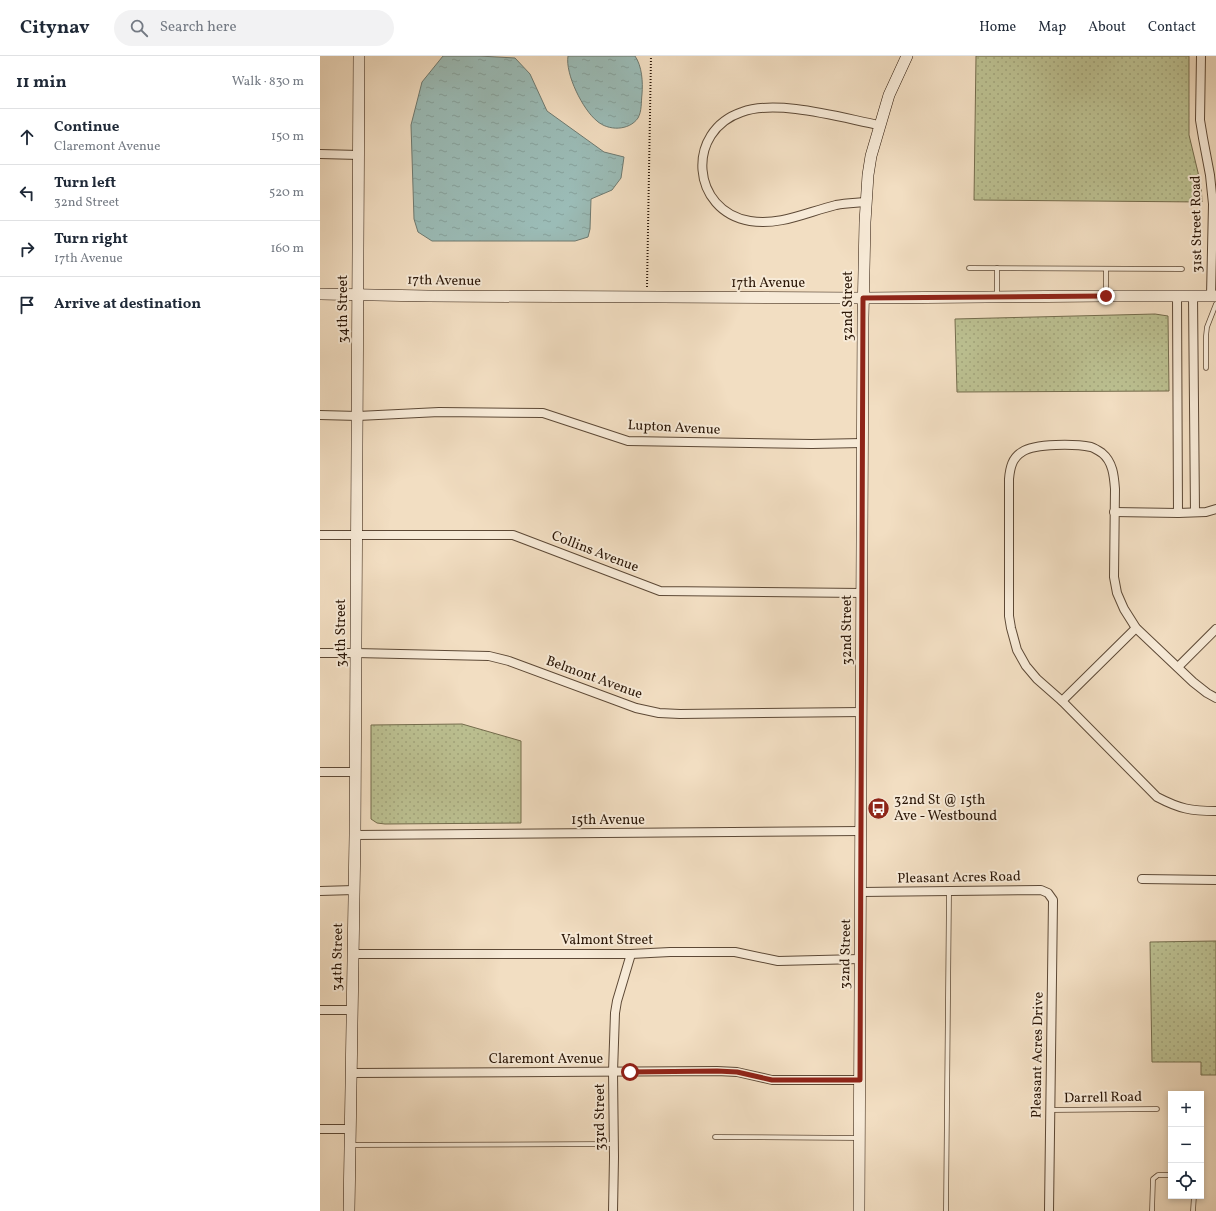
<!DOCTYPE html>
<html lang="en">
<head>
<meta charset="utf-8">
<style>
	:root { --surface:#fff; --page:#f2f2f3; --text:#1f2937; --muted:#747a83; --line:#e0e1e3 }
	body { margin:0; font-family:Vollkorn,serif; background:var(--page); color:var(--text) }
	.controls { position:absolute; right:12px; bottom:12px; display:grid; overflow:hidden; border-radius:0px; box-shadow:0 2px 6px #0003 }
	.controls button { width:36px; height:36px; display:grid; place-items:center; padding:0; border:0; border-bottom:1px solid var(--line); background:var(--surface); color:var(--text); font:20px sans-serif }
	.stop { position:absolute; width:12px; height:12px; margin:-9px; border:3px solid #8f2418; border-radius:50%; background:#fff }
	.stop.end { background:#8f2418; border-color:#fff; box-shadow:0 1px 4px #0008 }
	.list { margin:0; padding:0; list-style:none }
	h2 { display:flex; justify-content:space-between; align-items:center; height:52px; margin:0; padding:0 16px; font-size:17px }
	h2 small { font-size:13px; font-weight:400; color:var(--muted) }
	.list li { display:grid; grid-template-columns:26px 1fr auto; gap:12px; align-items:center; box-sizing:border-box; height:56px; padding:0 16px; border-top:1px solid var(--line) }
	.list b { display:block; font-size:15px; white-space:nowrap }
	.list p { margin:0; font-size:13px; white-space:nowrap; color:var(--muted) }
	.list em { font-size:13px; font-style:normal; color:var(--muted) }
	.icon { flex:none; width:22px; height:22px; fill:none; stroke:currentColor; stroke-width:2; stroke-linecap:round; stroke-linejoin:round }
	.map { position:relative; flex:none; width:896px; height:1155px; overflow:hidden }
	header { display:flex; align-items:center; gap:24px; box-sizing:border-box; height:56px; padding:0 20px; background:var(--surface); border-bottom:1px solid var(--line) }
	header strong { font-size:19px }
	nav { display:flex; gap:22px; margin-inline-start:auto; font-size:14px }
	.search { width:280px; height:36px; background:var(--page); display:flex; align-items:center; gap:10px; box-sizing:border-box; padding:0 14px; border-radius:22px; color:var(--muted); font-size:15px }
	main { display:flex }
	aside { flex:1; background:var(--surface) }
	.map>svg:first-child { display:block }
</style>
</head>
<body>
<header>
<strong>Citynav</strong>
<div class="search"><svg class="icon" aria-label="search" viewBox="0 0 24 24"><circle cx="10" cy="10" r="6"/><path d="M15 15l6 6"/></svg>Search here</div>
<nav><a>Home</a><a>Map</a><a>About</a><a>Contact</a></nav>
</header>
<main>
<aside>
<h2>11 min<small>Walk · 830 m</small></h2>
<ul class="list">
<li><svg class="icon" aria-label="ahead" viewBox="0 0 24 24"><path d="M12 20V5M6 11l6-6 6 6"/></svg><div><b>Continue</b><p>Claremont Avenue</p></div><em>150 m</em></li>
<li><svg class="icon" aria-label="left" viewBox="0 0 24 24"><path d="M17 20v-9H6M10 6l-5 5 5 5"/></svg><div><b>Turn left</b><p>32nd Street</p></div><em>520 m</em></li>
<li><svg class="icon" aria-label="right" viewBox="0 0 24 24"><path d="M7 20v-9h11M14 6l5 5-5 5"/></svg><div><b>Turn right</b><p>17th Avenue</p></div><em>160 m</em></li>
<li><svg class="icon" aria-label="arrive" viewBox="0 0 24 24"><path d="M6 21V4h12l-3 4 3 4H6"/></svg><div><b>Arrive at destination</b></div></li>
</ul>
</aside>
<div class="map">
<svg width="896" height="1155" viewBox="0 0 896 1155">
	<defs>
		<pattern id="grass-dots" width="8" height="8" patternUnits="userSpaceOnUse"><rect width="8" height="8" fill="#bcc192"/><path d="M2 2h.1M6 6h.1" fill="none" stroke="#a2a57c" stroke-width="1.8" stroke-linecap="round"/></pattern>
		<pattern id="water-ripples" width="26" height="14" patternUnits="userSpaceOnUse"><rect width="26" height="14" fill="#9bbcb7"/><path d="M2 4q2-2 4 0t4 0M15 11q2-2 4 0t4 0" fill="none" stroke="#86a19c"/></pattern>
	</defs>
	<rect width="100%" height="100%" fill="#f2dec2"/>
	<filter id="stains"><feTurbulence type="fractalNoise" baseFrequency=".005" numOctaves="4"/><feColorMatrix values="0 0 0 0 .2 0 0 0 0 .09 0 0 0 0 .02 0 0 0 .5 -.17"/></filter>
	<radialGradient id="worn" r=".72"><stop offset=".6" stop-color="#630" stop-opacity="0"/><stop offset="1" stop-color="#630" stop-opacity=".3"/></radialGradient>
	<g fill="url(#grass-dots)" stroke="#746c4d">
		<polygon points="656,0 869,0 869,79 881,129 882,146 654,144"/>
		<polygon points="835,258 848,260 849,335 637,336 635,263"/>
		<polygon points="142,668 201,685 201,767 65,768 57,767 51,763 51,669"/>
		<polygon points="896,885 896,1019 881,1019 881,1006 832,1006 830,886"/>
	</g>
	<g fill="url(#water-ripples)" stroke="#6e7a71">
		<polygon points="123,0 159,0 195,2 210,18 227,55 284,96 304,101 301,122 292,134 271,143 270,173 268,181 255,185 112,185 98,176 94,163 91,69 102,26"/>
		<path d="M248,0H315C322,10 323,26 322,38C321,46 322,55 318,62C309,75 288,75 277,65C263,54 245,18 248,0Z"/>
	</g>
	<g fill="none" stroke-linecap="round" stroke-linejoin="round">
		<defs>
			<g id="lane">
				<polyline points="649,212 862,213"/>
				<polyline points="677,212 677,240"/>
				<polyline points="786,239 786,213"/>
				<polyline points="886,312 886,280 887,271 896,248"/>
				<polyline points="730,1054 837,1053"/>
				<polyline points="395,1081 539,1082"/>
				<polyline points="30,1089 294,1088"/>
				<polyline points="626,1155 629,836"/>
				<polyline points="832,1155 833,1123 838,1119 851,1119"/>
				<polyline points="873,1155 874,1140"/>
			</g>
			<g id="street">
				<polyline points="881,0 880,64 883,82 890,119 893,148 891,240"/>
				<polyline points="0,98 39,99"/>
				<path d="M546,146C536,147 526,147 516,149C487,156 460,170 430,165C371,155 365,75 422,56C458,43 522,62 559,69"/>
				<polyline points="857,240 858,457"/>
				<polyline points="873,240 875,456"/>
				<polyline points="0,359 38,360 119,356 223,357 308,385 492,388 542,387"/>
				<polyline points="794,456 858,457 886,456 896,453"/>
				<polyline points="0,479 193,479 340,535 542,537"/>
				<polyline points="0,597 36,597 169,600 189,605 316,652 339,657 360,658 541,656"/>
				<polyline points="858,611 896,573"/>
				<path d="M896,642L887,637L873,626L816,572L804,553L797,537L794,521L795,433C794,420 793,406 782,397C779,395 774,392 771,391C756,388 715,387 702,396C692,402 690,412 689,423V560L691,572L697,594L706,610L717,623L742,645L837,741C860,753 871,755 896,755"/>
				<polyline points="742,645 816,572"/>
				<polyline points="0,716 35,716"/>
				<polyline points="35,779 541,775"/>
				<polyline points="822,823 896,824"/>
				<polyline points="0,835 34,834"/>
				<polyline points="541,836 721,834 728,837 733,844 729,1155"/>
				<polyline points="33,898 311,898 350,896 415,896 458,905 540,903"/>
				<polyline points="0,954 32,954"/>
				<polyline points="31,1017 397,1015 417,1016 452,1024 540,1024"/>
				<polyline points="0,1073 31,1073"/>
				<polyline points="293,1155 294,1101 293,1016 295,957 297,945 311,898"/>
			</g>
			<g id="secondary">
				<polyline points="0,238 108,240 543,242 786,240 896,240"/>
				<polyline points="29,1155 35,779 39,0"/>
				<polyline points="539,1155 543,262 545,166 548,119 551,100 569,39 587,0"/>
			</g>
		</defs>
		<use href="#lane" stroke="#5d4936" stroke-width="5.5"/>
		<use href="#street" stroke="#5d4936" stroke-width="10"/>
		<use href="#secondary" stroke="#2b1708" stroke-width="12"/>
		<polyline stroke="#2b1708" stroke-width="2" stroke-dasharray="1 2" stroke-linecap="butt" points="327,231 331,0"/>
		<use href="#lane" stroke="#f7ead7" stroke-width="4"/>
		<use href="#street" stroke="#f7ead7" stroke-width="8"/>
		<use href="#secondary" stroke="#f7ead7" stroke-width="11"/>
	</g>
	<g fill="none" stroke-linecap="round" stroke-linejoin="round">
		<polyline stroke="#8f2418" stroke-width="5" points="310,1016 397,1015 417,1016 452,1024 540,1024 543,242 786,240"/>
	</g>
	<defs>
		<symbol id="bus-disc" viewBox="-11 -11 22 22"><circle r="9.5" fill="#8f2418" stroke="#f7ead7"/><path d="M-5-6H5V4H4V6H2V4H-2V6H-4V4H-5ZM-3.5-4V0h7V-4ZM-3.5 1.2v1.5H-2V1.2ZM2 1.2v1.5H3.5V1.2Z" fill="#fff"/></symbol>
	</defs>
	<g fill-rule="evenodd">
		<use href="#bus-disc" x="546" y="740" width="25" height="25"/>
	</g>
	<g text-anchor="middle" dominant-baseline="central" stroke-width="4" stroke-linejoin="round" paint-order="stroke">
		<g font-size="14" fill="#2b1708" stroke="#f7ead7">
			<text transform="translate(877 168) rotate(-91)">31st Street Road</text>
			<text transform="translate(124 225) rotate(1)">17th Avenue</text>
			<text x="448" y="227">17th Avenue</text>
			<text transform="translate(528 250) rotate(-90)">32nd Street</text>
			<text transform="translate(23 253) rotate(-90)">34th Street</text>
			<text transform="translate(354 372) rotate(3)">Lupton Avenue</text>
			<text transform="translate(275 496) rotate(21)">Collins Avenue</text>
			<text transform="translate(527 574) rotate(-90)">32nd Street</text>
			<text transform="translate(21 577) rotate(-90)">34th Street</text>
			<text transform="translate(274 622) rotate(20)">Belmont Avenue</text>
			<text x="288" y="764">15th Avenue</text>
			<text transform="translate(639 822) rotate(-1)">Pleasant Acres Road</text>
			<text x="287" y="884">Valmont Street</text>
			<text transform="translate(526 898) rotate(-89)">32nd Street</text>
			<text transform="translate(18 901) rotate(-89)">34th Street</text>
			<text transform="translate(718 999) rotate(-89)">Pleasant Acres Drive</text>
			<text x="226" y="1003">Claremont Avenue</text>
			<text transform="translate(783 1042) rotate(-1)">Darrell Road</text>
			<text transform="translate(280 1061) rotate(-90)">33rd Street</text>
		</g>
		<g font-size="14" fill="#2b1708" stroke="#f7ead7" text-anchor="start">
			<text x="574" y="744">32nd St @ 15th<tspan x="574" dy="16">Ave - Westbound</tspan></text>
		</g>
	</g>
	<rect width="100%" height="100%" filter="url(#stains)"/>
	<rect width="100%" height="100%" fill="url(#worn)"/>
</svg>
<div class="controls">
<button>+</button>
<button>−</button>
<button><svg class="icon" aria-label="locate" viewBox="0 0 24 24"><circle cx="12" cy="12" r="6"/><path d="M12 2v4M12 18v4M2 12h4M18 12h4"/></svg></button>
</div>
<div class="stop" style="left:310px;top:1016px"></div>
<div class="stop end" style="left:786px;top:240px"></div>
</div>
</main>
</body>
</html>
